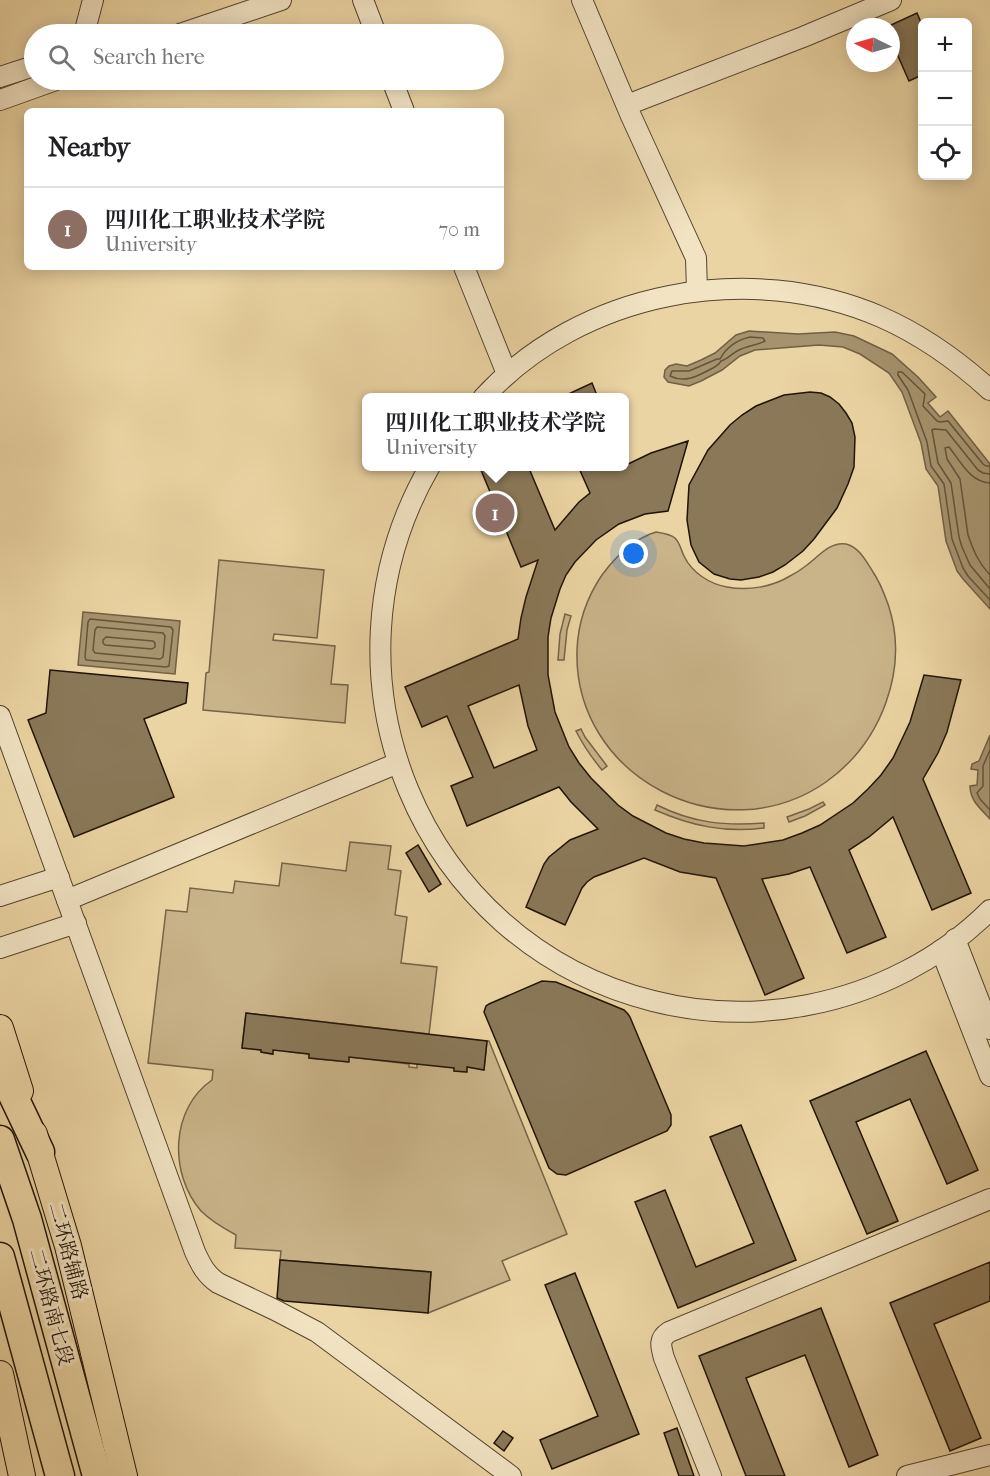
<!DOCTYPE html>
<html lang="en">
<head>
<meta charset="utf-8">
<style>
	:root { --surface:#fff; --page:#f2f2f2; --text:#202124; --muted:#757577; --line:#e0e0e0; --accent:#8f2418 }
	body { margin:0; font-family:"IM FELL French Canon","Noto Serif SC",serif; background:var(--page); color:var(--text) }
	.controls { position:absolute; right:18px; top:18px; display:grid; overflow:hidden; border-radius:9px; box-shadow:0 3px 15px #0003 }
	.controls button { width:54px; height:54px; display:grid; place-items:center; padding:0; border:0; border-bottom:2px solid var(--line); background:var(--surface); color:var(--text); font:30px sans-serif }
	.compass { position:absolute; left:846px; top:18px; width:54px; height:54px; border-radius:50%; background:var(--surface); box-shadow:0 3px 15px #0003; rotate:275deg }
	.you { position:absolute; left:634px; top:554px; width:21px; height:21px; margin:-15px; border:4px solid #fff; border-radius:50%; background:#1a73e8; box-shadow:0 0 0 9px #1a73e833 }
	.badge { display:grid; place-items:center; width:39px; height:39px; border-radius:50%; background:var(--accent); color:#fff; font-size:20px; font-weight:700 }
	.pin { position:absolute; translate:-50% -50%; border:3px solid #fff; box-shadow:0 2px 6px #0006 }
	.popup { position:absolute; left:362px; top:393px; width:267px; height:78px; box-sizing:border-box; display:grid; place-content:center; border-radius:9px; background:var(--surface); filter:drop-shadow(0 2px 4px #0005); font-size:20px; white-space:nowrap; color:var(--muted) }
	.popup b { font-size:22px; color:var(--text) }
	.popup::after { content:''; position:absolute; left:50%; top:100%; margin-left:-12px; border:12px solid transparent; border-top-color:var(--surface) }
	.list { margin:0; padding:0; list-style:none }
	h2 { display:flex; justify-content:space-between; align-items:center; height:78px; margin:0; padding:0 24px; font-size:26px }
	h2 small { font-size:20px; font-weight:400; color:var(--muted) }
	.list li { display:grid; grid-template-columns:39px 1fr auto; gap:18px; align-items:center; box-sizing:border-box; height:84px; padding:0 24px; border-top:2px solid var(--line) }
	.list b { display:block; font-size:22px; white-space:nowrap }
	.list p { margin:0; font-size:20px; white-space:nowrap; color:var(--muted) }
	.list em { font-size:20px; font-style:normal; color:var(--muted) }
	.icon { flex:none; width:33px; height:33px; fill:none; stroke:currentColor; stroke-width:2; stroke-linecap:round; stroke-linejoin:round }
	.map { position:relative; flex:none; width:990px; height:1476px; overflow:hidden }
	.search { position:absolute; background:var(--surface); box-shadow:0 3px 15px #0003; left:24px; top:24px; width:480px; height:66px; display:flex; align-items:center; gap:15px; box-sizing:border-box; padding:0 21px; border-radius:33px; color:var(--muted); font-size:22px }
	.panel { position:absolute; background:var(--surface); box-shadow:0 3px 15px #0003; left:24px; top:108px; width:480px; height:162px; border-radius:9px }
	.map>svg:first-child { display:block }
</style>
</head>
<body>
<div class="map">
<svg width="990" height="1476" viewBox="0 0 990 1476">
	<rect width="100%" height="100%" fill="#ebd4a3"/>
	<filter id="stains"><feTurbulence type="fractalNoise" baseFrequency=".00333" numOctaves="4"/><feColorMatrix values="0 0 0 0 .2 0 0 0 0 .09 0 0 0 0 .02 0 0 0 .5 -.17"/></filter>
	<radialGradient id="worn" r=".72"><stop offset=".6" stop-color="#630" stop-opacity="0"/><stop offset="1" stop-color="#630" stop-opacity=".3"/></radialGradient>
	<g fill="#c9b388" stroke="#756447" stroke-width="1.5">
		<path d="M656,532C663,533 670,534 675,538C680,543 681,550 684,556C692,573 710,584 727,587C748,591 772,587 790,576C796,573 802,569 807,565C818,557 830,541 846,544C859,547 866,561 873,572C880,582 884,593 888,604C910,669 881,743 826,782C723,854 573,778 577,650C578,624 587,597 602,575C616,556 633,539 656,532Z"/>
		<polygon points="219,560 324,570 317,638 274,634 273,640 335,646 331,684 348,685 345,723 203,710 206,673 209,672"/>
		<polygon points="565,614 571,616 567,630 564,660 558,660 560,634"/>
		<path d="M581,729L585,737L607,766L602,770C592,758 583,745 576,731Z"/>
		<polygon points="823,802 825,805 805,816 789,822 787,817 809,809"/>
		<path d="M657,805C693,823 724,826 764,823V828C724,833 692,826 655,810Z"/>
		<path d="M350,842L391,846L388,869L401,871L395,915L407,917L401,963L437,967L429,1034L246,1013L242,1047L261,1050V1052L272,1054L274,1041L290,1052L309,1054V1058L348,1062L349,1057L409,1064V1067L417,1068V1064L455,1057L454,1071L466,1072L467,1067L484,1069L487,1041H489L567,1234L502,1261L510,1280L428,1313L431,1272L280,1260L281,1251L235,1248L236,1235C223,1228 211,1221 201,1211C169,1174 170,1109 212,1080L213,1070L148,1063L166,910L187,912L190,888L233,893L235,881L279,886L282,863L346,871Z"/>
	</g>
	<g fill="#a6936e" stroke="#716044" stroke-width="1.5">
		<polygon points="749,331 798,334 835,332 854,336 892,354 918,377 936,397 928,403 940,417 948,411 990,464 990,609 963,579 957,571 946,541 938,486 926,469 921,443 902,392 889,373 860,354 843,347 819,345 755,350 740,356 722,370 701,381 689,386 668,382 664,377 665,370 669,366 676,364 687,366 701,360 715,353 736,335"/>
		<polygon points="83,612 180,621 175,674 78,665"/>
		<path d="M990,735V819C981,809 970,801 970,786L977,785L978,770L971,769L972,764L979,761Z"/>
	</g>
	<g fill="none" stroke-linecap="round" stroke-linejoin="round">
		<g stroke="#64543a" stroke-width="1.5">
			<path d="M750,337L763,338L765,341C757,345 747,346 739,350C732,353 728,359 721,361C718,366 715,367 709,370C696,377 684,383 670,376L672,371H689L717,359H720C726,348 737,340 750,337Z"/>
			<polyline points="990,466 986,466 983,464 948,421 940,422 937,421 923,406 925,394 902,372 898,372 898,375 908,390 927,442 931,466 944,484 952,539 963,568 968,576 990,600"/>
			<polyline points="990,474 983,473 978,470 946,430 934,429 932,430 938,463 951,483 959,537 962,547 970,565 990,589"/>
			<path d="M990,483C970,482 961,462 949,447L945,448L947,459L960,479L968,535C974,552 978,562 990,575"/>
			<polygon points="90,619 171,627 173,630 169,666 166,667 86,660 85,657 88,622"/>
			<polygon points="97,627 163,633 165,636 163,657 160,659 95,653 93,650 95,630"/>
			<polygon points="106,637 153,641 155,643 155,647 152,649 105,645 103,643 103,640"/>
			<polyline points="990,750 983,766 983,786 977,793 980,799 990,810"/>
		</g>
	</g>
	<g fill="#8a7858" stroke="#211406" stroke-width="1.5" fill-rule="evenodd">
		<polygon points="917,13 922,25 922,75 909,81 891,40 891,25"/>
		<polygon points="592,383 598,398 560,398"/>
		<polygon points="810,392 821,393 830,397 839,404 846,413 852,423 855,437 854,467 848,484 837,508 814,539 803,551 785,565 773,572 759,577 741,580 730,579 714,574 699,562 691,545 687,520 689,485 708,450 730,425 742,415 756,406 784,395"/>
		<path d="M688,441L668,511L645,514L619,524L596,540L575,562L566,575L560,589L551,618L548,637V675L555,712L569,747L579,763L591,778L618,805L633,816L666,833L684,839L704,843L744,846L783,840L802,833L820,825L853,803L868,789L881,775L893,758L910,722L924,675L961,680L947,732L938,753L923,779L971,893L932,910L893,817L869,837L849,850L886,937L847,953L810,867L789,874L762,879L804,978L765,995L716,878L680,872L644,858L594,877L587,882L582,888L565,925L526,907L544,864L549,857L570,840L598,829L571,802L559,787L467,826L451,786L473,777L447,716L422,727L405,687L518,639L521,618L526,597L538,560L521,567L481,470L489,466H528L555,530L579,502L590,493L578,466H624L651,453ZM519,685L528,726L537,750L494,768L468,706Z"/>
		<polygon points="50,670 188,683 186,703 144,719 174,797 74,837 28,720 46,713"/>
		<polygon points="418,845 441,884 429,892 406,853"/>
		<polygon points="542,981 556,982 624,1010 628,1014 630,1017 671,1115 671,1125 667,1131 566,1175 557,1174 549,1168 484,1012 486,1006 489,1004"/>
		<polygon points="246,1013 487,1041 484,1070 467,1067 467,1072 454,1071 454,1068 349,1057 349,1062 309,1058 309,1054 273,1050 273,1054 261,1052 261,1050 242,1048"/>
		<polygon points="926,1051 978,1170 947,1184 910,1099 856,1122 898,1221 867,1234 810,1101"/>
		<polygon points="741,1125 796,1260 678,1308 635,1202 665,1190 696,1267 754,1243 710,1137"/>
		<polygon points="280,1260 431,1272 428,1313 284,1301 277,1298"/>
		<polygon points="990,1262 990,1301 934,1324 981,1438 950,1451 890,1303"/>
		<polygon points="575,1273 639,1434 552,1469 540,1440 598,1416 545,1285"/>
		<polygon points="821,1308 878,1455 849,1467 805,1355 746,1378 785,1476 746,1476 699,1356"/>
		<polygon points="677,1428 694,1476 679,1476 664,1433"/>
		<polygon points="503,1431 513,1438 504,1451 494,1443"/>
	</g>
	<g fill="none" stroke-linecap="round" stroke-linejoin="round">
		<defs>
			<g id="minor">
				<polyline points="363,0 376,34"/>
				<polyline points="582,0 631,116 696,258 697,291"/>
				<polyline points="84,34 93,0"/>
				<polyline points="180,34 281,0"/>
				<polyline points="0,77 34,66"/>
				<polyline points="392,80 404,111"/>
				<polyline points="0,100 56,80"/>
				<polyline points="627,105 803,37 891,0"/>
				<polyline points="464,267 507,374"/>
				<path d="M483,398C581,291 749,260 881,317C922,335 957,360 990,390"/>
				<path d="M430,466C309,675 419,942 653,1001C704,1014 757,1015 808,1005C876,992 941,959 990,910"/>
				<path d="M0,716L195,1252C201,1265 206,1275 218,1283L275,1310L317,1332L511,1476"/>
				<polyline points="0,896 59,877"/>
				<polyline points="67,900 398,763"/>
				<polyline points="955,939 990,1029"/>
				<polyline points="0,948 76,923"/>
				<polyline points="941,950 990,1076"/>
				<path d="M711,1476L664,1358C661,1347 658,1339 669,1332L990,1199"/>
				<polyline points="907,1476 990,1455"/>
			</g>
			<g id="major">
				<polyline points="0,1028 20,1091"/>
				<polyline points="34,1134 68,1246 124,1476"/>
				<polyline points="0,1374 22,1476"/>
			</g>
			<g id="highway">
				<polyline points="0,1068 40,1152"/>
				<polyline points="0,1140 27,1219 97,1476"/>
				<polyline points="0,1257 60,1476"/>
			</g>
		</defs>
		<use href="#minor" stroke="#54442d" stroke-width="22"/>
		<use href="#major" stroke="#211406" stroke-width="28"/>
		<use href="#highway" stroke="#211406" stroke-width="31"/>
		<use href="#minor" stroke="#f2e3c3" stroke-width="20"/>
		<use href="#major" stroke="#ebd4a3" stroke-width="26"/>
		<use href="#highway" stroke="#ebd4a3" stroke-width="28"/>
	</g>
	<g text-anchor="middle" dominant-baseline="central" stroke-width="6" stroke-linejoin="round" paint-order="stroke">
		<g font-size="20" fill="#211406" stroke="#f2e3c3">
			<text transform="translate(68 1251) rotate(75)">二环路辅路</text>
			<text transform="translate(51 1307) rotate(75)">二环路南七段</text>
		</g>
	</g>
	<rect width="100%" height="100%" filter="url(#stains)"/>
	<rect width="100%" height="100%" fill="url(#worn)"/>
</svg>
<div class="controls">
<button>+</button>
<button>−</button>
<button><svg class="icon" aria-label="locate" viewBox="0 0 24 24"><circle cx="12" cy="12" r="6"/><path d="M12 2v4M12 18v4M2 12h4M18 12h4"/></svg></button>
</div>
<svg class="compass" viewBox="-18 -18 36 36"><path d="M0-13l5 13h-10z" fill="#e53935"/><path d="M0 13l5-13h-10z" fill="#757577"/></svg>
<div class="you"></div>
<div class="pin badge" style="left:495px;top:513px;background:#8d6e63">1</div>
<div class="popup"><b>四川化工职业技术学院</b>University</div>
<div class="search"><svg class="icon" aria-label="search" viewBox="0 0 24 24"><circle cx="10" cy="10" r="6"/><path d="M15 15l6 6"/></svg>Search here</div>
<section class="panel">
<h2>Nearby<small></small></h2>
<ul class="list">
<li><span class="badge" style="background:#8d6e63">1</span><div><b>四川化工职业技术学院</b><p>University</p></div><em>70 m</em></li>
</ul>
</section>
</div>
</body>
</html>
